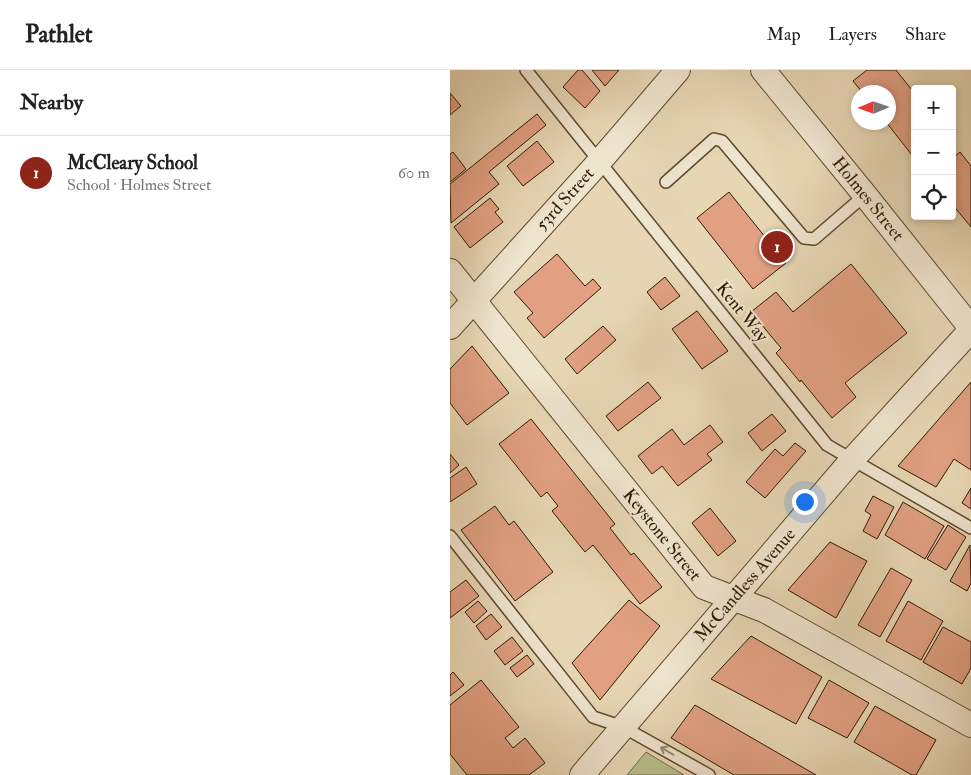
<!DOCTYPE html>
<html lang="en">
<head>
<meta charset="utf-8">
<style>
	:root { --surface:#fff; --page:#f6f6f6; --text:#222; --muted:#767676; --line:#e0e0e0; --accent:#8f2418 }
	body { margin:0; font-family:"IM FELL Double Pica",serif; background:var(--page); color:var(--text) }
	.controls { position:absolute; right:15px; top:15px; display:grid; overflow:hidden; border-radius:5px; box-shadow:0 2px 8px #0003 }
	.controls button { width:45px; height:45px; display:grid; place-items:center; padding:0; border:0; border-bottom:1px solid var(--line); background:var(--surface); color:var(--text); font:25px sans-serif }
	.compass { position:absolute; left:401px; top:15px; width:45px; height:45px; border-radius:50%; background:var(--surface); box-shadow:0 2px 8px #0003; rotate:268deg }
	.you { position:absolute; left:354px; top:431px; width:18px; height:18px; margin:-12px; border:4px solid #fff; border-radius:50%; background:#1a73e8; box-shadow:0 0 0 8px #1a73e833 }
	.badge { display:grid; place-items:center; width:32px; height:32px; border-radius:50%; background:var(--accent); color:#fff; font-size:16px; font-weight:700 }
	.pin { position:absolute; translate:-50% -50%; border:2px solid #fff; box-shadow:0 1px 5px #0006 }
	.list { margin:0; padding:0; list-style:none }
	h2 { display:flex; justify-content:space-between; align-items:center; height:65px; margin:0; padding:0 20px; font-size:21px }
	h2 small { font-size:16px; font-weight:400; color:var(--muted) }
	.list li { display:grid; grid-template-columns:32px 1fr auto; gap:15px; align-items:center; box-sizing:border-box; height:75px; padding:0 20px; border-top:1px solid var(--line) }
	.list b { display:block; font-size:19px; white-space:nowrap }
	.list p { margin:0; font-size:16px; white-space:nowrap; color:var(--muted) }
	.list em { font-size:16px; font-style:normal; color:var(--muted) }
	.icon { flex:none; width:28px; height:28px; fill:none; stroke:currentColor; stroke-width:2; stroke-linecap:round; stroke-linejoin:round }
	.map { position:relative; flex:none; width:521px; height:705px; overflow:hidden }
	header { display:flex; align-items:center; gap:30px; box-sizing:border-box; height:70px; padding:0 25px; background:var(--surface); border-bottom:1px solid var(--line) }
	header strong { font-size:24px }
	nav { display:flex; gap:28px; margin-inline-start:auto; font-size:18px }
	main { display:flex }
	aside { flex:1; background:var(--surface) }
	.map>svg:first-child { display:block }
</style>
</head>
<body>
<header>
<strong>Pathlet</strong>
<nav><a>Map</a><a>Layers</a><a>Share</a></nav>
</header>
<main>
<aside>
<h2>Nearby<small></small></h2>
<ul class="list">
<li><span class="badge">1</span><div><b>McCleary School</b><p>School · Holmes Street</p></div><em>60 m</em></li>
</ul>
</aside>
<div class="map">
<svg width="521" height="705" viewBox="0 0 521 705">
	<rect width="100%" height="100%" fill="#e7d6b4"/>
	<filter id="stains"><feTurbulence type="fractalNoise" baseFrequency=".004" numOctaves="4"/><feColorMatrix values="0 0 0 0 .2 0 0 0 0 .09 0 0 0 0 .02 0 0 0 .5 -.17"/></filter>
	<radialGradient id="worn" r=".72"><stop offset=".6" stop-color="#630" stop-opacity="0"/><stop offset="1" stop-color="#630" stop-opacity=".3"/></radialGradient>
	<polygon fill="#b7bd8c" stroke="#726c46" points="196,682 234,705 177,705"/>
	<g fill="#e1a082" stroke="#2e1a00">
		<polygon points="128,0 132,0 150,21 135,38 113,17"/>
		<polygon points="142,0 169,0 155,16"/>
		<polygon points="417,0 446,0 465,24 465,89 436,52 438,52 438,22 412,22 403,11"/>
		<polygon points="0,23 11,36 0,45"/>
		<polygon points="87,44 96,55 39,102 49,114 1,153 0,114"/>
		<polygon points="87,71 104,92 73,116 57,96"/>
		<polygon points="3,82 16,99 0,112 0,84"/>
		<polygon points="510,82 521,96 521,157 502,134 502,89"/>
		<polygon points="279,122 336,193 303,219 247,148"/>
		<polygon points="40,128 49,139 45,142 53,152 20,178 4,157"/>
		<polygon points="107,184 135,216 143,209 151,218 94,268 77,248 83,243 64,222"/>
		<polygon points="401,194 457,263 395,313 406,327 382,348 351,310 350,312 326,283 331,278 301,242 326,222 343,242"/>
		<polygon points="215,207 230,226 211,240 197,222"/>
		<polygon points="247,241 278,281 252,299 222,259"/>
		<polygon points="153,256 166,270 127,304 115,289"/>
		<polygon points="22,276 59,323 17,355 0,333 0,299"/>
		<polygon points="198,312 211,328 168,361 156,346"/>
		<polygon points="521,312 521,400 504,389 486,417 448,396"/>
		<polygon points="322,344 336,361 312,381 298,363"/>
		<polygon points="81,349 165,454 160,458 181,485 184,483 212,517 190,534 143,475 135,482 102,441 108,436 97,422 91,427 49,374"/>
		<polygon points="260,355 273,372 257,384 262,390 228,416 212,396 202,404 188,386 222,359 234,375"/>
		<polygon points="345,373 356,381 315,428 296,412 325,379 333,386"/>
		<polygon points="0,384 9,395 0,403"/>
		<polygon points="16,397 27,414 0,432 0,408"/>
		<polygon points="521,418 521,439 512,433"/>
		<polygon points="423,426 444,437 427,469 413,461 421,445 415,441"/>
		<polygon points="453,432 494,456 475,489 435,465"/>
		<polygon points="45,436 59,455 64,451 103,502 65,531 11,460"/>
		<polygon points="260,438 286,471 268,486 242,453"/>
		<polygon points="498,455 516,467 496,500 477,489"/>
		<polygon points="380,472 417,491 386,548 338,520"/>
		<polygon points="520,475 521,513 517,521 500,511"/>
		<polygon points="441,498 462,510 430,567 408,555"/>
		<polygon points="16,510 29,526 0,548 0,522"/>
		<polygon points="179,530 210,556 150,630 122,593"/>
		<polygon points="28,531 37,541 24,553 15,542"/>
		<polygon points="458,531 493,551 471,590 436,571"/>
		<polygon points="41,544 52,557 36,570 26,556"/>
		<polygon points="493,557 521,572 521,598 512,614 473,592"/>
		<polygon points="301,566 372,607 346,654 261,609"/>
		<polygon points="62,567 73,581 55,595 44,581"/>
		<polygon points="77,585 84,594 67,607 60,598"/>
		<polygon points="3,602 14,615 0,626 0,605"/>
		<polygon points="31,610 69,657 55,668 63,678 75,668 95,693 79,705 17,705 0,684 0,635"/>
		<polygon points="379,610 419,633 397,668 358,648"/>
		<polygon points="245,635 366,705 284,705 221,668"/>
		<polygon points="425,636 486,670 466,705 462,705 404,672"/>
	</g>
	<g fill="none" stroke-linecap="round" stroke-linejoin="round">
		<defs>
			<g id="lane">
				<polyline points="76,0 377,375 521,458"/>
				<polyline points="216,112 264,69 272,71 354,168 364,169 415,125"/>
				<polyline points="0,466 143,647 173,657 259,705"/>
			</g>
			<g id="street">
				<polyline points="313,0 415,125 521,258"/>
				<polyline points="0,201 254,517 314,540 521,655"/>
				<polyline points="0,257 149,92 228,0"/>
				<polyline points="132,705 402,390 521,260"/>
			</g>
		</defs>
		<use href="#lane" stroke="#5c492d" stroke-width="14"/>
		<use href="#street" stroke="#5c492d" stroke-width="26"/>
		<use href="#lane" stroke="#efe4ce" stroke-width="11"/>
		<use href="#street" stroke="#efe4ce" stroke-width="24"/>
	</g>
	<defs><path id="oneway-shaft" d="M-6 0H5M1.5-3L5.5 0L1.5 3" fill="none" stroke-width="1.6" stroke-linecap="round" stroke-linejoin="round" transform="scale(1.25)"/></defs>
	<use stroke="#988971" href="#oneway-shaft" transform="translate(217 681) rotate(-150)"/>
	<g text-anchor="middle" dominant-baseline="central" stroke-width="4" stroke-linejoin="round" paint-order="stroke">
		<g font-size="18" fill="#2e1a00" stroke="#efe4ce">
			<text transform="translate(115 129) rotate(-48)">53rd Street</text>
			<text transform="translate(418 129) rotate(51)">Holmes Street</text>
			<text transform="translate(292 242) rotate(51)">Kent Way</text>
			<text transform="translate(212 465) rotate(51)">Keystone Street</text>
			<text transform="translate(295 515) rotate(-49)">McCandless Avenue</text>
		</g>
	</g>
	<rect width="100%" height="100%" filter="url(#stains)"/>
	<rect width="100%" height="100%" fill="url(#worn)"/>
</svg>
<div class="controls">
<button>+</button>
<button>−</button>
<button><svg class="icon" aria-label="locate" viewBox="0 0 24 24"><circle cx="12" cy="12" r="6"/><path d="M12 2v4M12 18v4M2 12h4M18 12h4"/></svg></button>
</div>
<svg class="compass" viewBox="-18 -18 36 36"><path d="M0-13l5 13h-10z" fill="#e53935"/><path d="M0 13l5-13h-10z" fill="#767676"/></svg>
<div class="you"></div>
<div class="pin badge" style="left:327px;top:177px">1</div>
</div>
</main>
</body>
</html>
